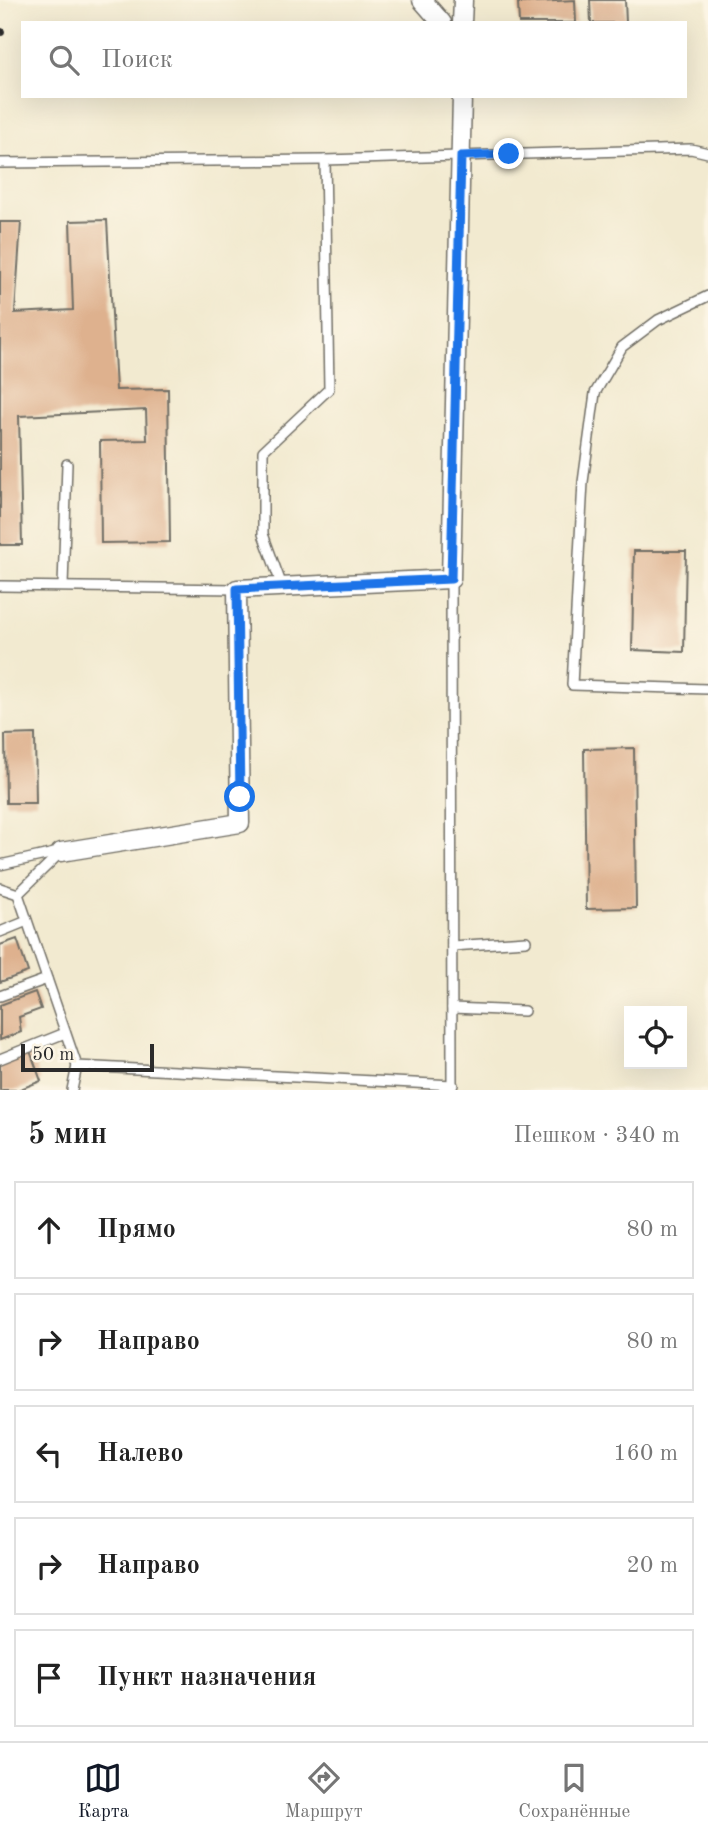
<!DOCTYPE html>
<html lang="ru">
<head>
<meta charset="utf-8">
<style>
	:root { --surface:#fff; --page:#f6f6f6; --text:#222; --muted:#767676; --line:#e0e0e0; --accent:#111827 }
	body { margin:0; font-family:"Old Standard TT",serif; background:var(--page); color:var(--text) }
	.controls { position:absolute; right:21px; bottom:21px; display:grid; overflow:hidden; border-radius:0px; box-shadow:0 7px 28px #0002 }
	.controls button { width:63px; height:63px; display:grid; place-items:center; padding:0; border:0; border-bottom:2px solid var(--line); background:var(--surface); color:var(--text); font:35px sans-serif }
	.scale { position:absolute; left:21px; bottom:18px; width:133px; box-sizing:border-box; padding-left:7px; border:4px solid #2b2b2b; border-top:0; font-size:19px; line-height:24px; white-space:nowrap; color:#2b2b2b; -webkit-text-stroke:5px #fcf5e5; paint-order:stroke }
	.stop { position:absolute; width:21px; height:21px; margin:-16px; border:5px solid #1a73e8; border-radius:50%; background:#fff }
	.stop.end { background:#1a73e8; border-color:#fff; box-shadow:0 2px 7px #0008 }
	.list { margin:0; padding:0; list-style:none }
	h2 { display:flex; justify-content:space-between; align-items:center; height:91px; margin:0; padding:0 28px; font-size:30px }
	h2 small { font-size:23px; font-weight:400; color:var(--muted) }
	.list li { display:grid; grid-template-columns:46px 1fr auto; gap:21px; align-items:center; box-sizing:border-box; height:98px; margin:0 14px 14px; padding:0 14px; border:2px solid var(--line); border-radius:0px }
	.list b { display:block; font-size:26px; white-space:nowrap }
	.list em { font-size:23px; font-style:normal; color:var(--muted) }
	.icon { flex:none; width:38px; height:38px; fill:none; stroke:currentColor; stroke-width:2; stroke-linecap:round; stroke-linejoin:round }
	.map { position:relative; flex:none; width:708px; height:1090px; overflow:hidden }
	.search { position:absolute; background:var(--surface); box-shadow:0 7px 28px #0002; left:21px; right:21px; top:21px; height:77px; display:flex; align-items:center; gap:18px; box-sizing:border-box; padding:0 24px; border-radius:0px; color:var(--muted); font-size:26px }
	.sheet { height:651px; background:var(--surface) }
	nav { display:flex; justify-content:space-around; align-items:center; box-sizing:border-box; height:98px; border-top:2px solid var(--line); background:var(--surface); font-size:19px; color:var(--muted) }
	nav a { display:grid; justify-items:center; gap:4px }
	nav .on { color:var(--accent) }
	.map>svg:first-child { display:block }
</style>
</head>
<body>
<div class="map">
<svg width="708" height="1090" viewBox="0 0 708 1090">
	<rect width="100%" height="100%" fill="#fcf5e5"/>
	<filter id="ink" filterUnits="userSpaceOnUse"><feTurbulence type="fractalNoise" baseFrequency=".0143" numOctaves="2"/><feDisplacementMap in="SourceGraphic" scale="14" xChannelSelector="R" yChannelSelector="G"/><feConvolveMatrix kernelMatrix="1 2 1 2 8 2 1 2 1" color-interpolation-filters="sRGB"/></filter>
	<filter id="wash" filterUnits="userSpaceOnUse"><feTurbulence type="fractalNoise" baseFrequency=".00686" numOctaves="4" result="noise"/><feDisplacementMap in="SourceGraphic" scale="28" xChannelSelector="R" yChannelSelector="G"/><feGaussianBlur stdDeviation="1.57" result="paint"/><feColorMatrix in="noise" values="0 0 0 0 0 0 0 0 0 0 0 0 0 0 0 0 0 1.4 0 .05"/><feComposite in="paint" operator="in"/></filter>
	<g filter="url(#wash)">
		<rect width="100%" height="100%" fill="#f2ead0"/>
		<g id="blocks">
			<g fill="#deb18e">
				<polygon points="575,0 576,23 519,23 518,3"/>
				<polygon points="590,0 625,0 626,23 591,23"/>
				<polygon points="107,220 116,390 168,389 170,542 101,543 100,441 147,440 146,410 19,416 22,545 0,545 0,222 21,222 15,313 73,310 70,221"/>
				<polygon points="634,551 686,551 684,652 632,650"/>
				<polygon points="35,734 36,803 6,803 5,735"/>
				<polygon points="634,748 636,908 586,909 584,749"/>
				<polygon points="17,939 28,972 0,982 0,945"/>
				<polygon points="35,992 41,1009 19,1017 21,1032 0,1040 0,1005"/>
				<polygon points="30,1051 41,1081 18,1090 0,1090 0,1063"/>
			</g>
		</g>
	</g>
	<g filter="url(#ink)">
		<use href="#blocks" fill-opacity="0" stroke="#716e65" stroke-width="2"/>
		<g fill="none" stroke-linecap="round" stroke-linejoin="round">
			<defs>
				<g id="service">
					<polyline points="0,163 325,160 691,149 708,153"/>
					<polyline points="708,296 658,320 622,347 595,393 583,482 572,685 708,689"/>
					<polyline points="451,579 452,1088"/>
					<polyline points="0,586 237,589"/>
					<polyline points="63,586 67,464"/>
					<polyline points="282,586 263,534 263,451 329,389 325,160"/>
					<polyline points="61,852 18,894 77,1066 453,1085"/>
					<polyline points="0,865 59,852"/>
					<polyline points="0,888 18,894"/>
					<polyline points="0,932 27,921"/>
					<polyline points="452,946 526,941"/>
					<polyline points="0,996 47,979"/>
					<polyline points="452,1008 524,1011"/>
					<polyline points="0,1059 65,1033"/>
					<polyline points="72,1090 77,1066"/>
				</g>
				<g id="minor">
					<polyline points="422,0 442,23"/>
					<polyline points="462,23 463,0"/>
					<polyline points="61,852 240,823 237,589 451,579 462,96"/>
				</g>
			</defs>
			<use href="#service" stroke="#716e65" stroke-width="12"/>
			<use href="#minor" stroke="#716e65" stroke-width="21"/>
			<use href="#service" stroke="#fff" stroke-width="9"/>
			<use href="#minor" stroke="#fff" stroke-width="18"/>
			<defs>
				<polyline id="rail" points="0,32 1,32"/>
			</defs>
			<use href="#rail" stroke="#2b2b2b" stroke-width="8"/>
			<use href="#rail" stroke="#fcf5e5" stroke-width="5" stroke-dasharray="16" stroke-linecap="butt"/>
		</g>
	</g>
	<g fill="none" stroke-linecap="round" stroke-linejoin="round" filter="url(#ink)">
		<polyline stroke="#1a73e8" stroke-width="9" points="240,797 237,589 451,579 461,156 509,154"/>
	</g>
</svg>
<div class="controls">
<button><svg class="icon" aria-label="locate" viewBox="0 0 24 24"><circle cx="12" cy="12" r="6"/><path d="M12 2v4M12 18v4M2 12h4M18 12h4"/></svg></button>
</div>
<div class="scale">50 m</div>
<div class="stop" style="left:240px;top:797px"></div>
<div class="stop end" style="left:509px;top:154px"></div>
<div class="search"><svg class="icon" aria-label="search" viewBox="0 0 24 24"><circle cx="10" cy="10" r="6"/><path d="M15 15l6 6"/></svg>Поиск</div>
</div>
<section class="sheet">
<h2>5 мин<small>Пешком · 340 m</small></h2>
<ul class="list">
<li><svg class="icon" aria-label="ahead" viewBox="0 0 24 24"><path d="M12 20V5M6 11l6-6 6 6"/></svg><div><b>Прямо</b></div><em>80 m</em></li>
<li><svg class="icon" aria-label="right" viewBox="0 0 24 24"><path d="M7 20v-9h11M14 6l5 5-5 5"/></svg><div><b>Направо</b></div><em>80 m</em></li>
<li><svg class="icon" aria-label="left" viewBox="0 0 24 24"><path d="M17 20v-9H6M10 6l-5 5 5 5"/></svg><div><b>Налево</b></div><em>160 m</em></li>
<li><svg class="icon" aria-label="right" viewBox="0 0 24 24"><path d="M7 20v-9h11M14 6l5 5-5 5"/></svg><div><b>Направо</b></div><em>20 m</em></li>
<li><svg class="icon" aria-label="arrive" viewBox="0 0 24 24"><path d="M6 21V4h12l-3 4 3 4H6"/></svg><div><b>Пункт назначения</b></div></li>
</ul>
</section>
<nav>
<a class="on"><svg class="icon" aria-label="map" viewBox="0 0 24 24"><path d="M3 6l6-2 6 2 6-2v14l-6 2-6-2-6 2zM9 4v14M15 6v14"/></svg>Карта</a>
<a><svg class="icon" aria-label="directions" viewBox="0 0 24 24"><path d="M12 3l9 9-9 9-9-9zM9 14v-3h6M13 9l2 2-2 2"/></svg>Маршрут</a>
<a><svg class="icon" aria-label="saved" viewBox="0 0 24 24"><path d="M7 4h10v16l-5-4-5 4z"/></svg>Сохранённые</a>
</nav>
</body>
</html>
